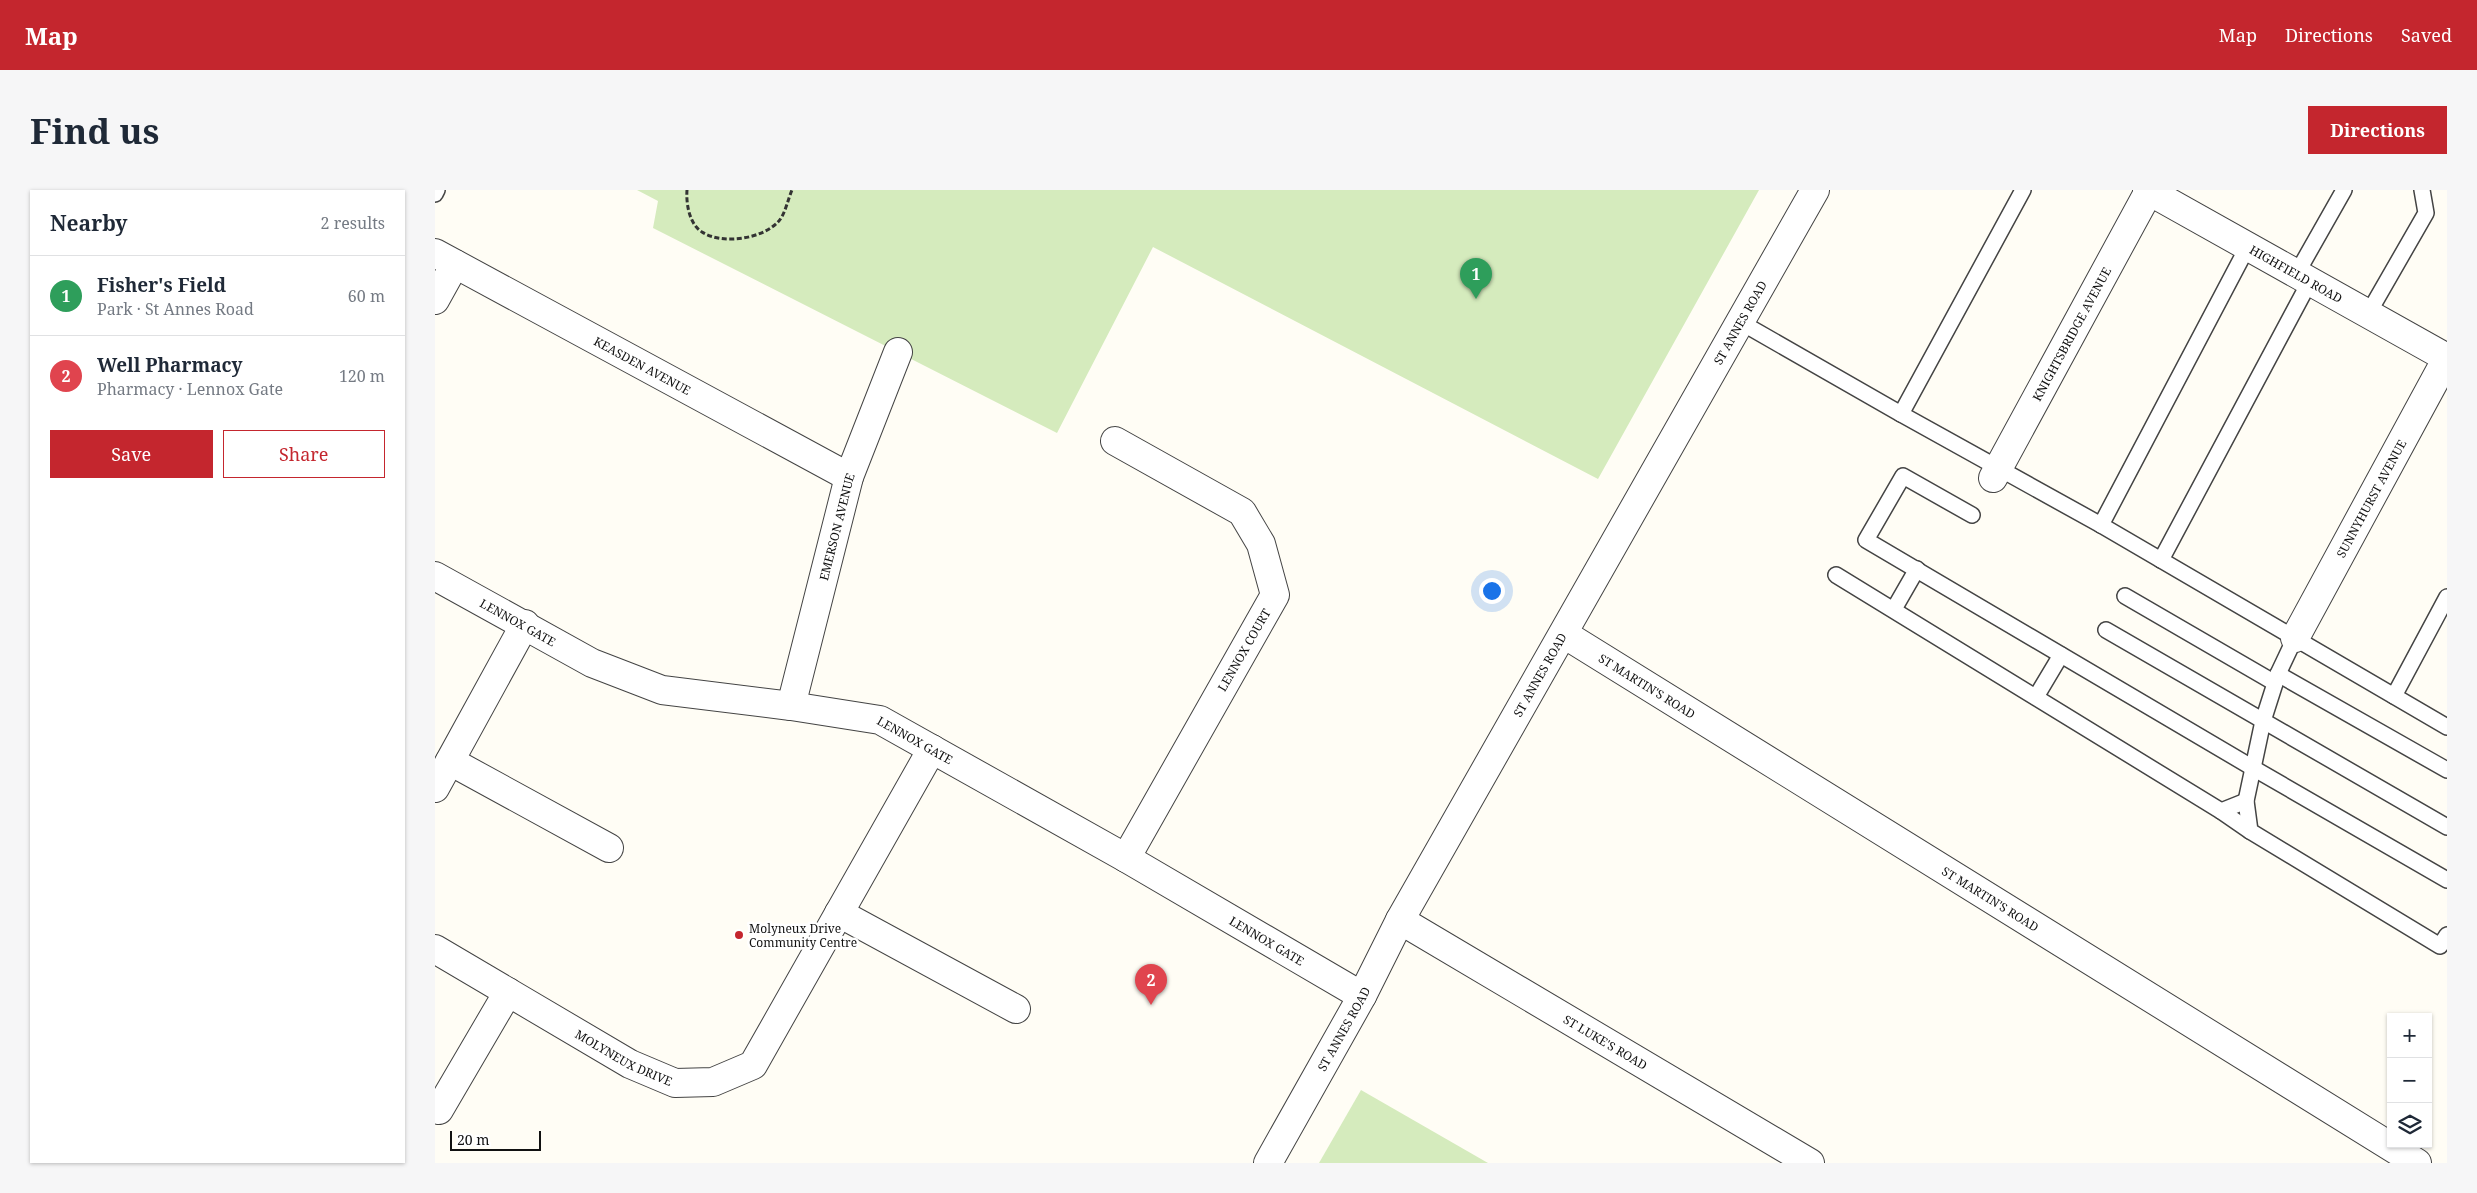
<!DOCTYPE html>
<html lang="en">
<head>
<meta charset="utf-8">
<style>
	:root { --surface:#fff; --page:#f6f6f7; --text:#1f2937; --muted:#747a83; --line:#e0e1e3; --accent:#c4262e }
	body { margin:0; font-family:"Noto Serif",serif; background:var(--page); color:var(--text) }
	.controls { position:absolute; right:15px; bottom:15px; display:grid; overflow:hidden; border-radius:0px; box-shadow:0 1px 4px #0004 }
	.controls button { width:45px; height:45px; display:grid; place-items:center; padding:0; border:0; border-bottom:1px solid var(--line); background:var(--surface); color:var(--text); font:25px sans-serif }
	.scale { position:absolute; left:15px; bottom:12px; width:91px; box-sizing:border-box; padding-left:5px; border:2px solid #111; border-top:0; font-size:14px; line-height:18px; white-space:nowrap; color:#111; -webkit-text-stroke:4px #fff; paint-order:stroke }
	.you { position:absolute; left:1056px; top:400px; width:18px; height:18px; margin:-12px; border:4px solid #fff; border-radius:50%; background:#1a73e8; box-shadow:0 0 0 8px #1a73e833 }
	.badge { display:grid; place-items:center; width:32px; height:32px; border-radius:50%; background:var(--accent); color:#fff; font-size:16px; font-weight:700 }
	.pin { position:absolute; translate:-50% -41px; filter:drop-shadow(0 1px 2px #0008) }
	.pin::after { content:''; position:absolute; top:26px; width:18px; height:15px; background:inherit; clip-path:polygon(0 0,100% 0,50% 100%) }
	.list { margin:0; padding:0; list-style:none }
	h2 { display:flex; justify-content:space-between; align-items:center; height:65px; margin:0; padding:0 20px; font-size:21px }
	h2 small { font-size:16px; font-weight:400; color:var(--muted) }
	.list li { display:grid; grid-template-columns:32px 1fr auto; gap:15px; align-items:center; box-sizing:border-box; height:80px; padding:0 20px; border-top:1px solid var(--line) }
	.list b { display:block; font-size:19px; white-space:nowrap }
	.list p { margin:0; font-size:16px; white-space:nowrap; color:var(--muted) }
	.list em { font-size:16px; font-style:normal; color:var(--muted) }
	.actions { display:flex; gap:10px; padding:15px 20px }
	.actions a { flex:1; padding:11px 0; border:1px solid var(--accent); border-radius:0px; text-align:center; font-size:18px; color:var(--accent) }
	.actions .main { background:var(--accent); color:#fff }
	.icon { flex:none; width:28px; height:28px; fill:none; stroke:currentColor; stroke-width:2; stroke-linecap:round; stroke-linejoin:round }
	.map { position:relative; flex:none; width:2012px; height:973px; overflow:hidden; border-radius:0px }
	header { display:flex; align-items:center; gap:30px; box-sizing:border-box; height:70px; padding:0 25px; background:var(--accent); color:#fff }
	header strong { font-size:24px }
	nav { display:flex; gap:28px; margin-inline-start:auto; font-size:18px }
	.intro { display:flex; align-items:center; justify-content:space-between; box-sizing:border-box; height:120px; padding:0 30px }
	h1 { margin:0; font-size:35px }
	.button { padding:12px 22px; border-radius:0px; background:var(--accent); color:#fff; font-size:18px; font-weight:700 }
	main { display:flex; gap:30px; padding:0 30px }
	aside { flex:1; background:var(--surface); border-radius:0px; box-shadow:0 1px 4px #0004 }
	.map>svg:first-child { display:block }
</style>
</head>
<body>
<header>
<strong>Map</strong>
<nav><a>Map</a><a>Directions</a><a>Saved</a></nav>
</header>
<div class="intro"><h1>Find us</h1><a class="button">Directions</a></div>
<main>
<aside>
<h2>Nearby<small>2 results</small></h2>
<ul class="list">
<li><span class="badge" style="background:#2e9e5b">1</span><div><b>Fisher's Field</b><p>Park · St Annes Road</p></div><em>60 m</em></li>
<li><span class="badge" style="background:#e0444e">2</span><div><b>Well Pharmacy</b><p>Pharmacy · Lennox Gate</p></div><em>120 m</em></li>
</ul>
<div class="actions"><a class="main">Save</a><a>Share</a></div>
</aside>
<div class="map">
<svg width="2012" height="973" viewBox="0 0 2012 973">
	<rect width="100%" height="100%" fill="#fffdf5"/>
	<g fill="#d5ebbd">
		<polygon points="202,0 1324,0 1163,289 718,57 622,243 218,38 223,11"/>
		<polygon points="926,900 1053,973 884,973"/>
	</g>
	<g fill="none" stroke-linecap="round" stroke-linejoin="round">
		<defs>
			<g id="service">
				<polyline points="0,4 2,0"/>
				<polyline points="1862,83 1909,0"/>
				<polyline points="1933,124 1991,23 1987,0"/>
				<polyline points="1307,133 1466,224 1588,0"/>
				<polyline points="1466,224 1666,335 2012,537"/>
				<polyline points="1537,325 1468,286 1431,350 1818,578 2012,690"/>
				<polyline points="1666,335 1813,56"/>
				<polyline points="1726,370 1875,91"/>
				<polyline points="1401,385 1786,621 1811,611"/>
				<polyline points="1690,406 1840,493"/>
				<polyline points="1459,419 1482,379"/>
				<polyline points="1671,440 2012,637"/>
				<polyline points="1860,448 1843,484 1828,531 1811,611 1815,641 2005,756 2012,745"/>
				<polyline points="1843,484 2012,580"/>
				<polyline points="1959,506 2012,407"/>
				<polyline points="1601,507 1626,465"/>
				<polyline points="1786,621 1815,641"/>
			</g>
			<g id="minor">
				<path id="s1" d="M0,63L414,287"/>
				<polyline points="0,110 20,74"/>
				<polyline points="680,251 807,322 826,354 840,405 691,668"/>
				<path id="s2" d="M1558,288L1714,1"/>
				<path id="s3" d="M0,386L157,473L227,500L356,516L445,530L691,668L927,806"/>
				<path id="s4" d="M1129,444L1982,973"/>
				<path id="s5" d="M1860,448L2012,168"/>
				<path id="s6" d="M356,516L414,287L463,162"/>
				<polyline points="15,571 174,658"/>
				<polyline points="0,598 90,434"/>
				<polyline points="404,723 581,819"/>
				<path id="s7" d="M965,730L1375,973"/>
				<path id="s8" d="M0,759L195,874L240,893L278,892L318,875L497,559"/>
				<polyline points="4,920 73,802"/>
			</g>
			<g id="tertiary">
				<path id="s9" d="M1712,0L2012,168"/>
				<path id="s10" d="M833,973L927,806L965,730L1380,0"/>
			</g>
		</defs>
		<use href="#service" stroke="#444" stroke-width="18"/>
		<use href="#minor" stroke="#444" stroke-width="30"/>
		<use href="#tertiary" stroke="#444" stroke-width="30"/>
		<path stroke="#333" stroke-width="3" stroke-dasharray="5 2.5" stroke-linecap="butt" d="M252,0C251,13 254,34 267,42C287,55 327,49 343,32C350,25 353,9 357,0"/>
		<use href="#service" stroke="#fff" stroke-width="15"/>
		<use href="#minor" stroke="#fff" stroke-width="28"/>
		<use href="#tertiary" stroke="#fff" stroke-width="28"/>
	</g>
	<circle fill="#c4262e" stroke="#fff" stroke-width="2" cx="304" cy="745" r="5"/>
	<g text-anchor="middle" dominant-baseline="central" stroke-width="5" stroke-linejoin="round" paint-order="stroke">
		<g font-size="12" fill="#111" stroke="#fff">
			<text stroke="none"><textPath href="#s9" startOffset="171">HIGHFIELD ROAD</textPath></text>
			<text stroke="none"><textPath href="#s10" startOffset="964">ST ANNES ROAD</textPath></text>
			<text stroke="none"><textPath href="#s2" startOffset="164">KNIGHTSBRIDGE AVENUE</textPath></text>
			<text stroke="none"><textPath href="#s1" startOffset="236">KEASDEN AVENUE</textPath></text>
			<text stroke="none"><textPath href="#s5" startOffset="159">SUNNYHURST AVENUE</textPath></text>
			<text stroke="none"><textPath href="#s6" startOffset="185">EMERSON AVENUE</textPath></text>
			<text stroke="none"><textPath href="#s3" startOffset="95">LENNOX GATE</textPath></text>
			<text transform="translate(809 460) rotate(-60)">LENNOX COURT</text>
			<text stroke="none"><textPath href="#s10" startOffset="559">ST ANNES ROAD</textPath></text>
			<text stroke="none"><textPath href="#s4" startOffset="98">ST MARTIN'S ROAD</textPath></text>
			<text stroke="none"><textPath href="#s3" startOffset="515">LENNOX GATE</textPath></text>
			<text stroke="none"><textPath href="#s4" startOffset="502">ST MARTIN'S ROAD</textPath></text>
			<text stroke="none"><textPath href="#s3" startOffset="920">LENNOX GATE</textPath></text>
			<text stroke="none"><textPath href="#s10" startOffset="154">ST ANNES ROAD</textPath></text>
			<text stroke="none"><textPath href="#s7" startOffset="239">ST LUKE'S ROAD</textPath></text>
			<text stroke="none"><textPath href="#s8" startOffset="218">MOLYNEUX DRIVE</textPath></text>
		</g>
		<g font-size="12" fill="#111" stroke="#fff" text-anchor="start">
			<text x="314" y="738">Molyneux Drive<tspan x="314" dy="14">Community Centre</tspan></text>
		</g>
	</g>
</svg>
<div class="controls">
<button>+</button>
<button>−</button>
<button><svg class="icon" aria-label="layers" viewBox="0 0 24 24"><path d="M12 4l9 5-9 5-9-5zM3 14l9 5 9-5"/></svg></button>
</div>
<div class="scale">20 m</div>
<div class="you"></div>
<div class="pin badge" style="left:1041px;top:109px;background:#2e9e5b">1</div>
<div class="pin badge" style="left:716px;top:815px;background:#e0444e">2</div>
</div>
</main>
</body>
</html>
